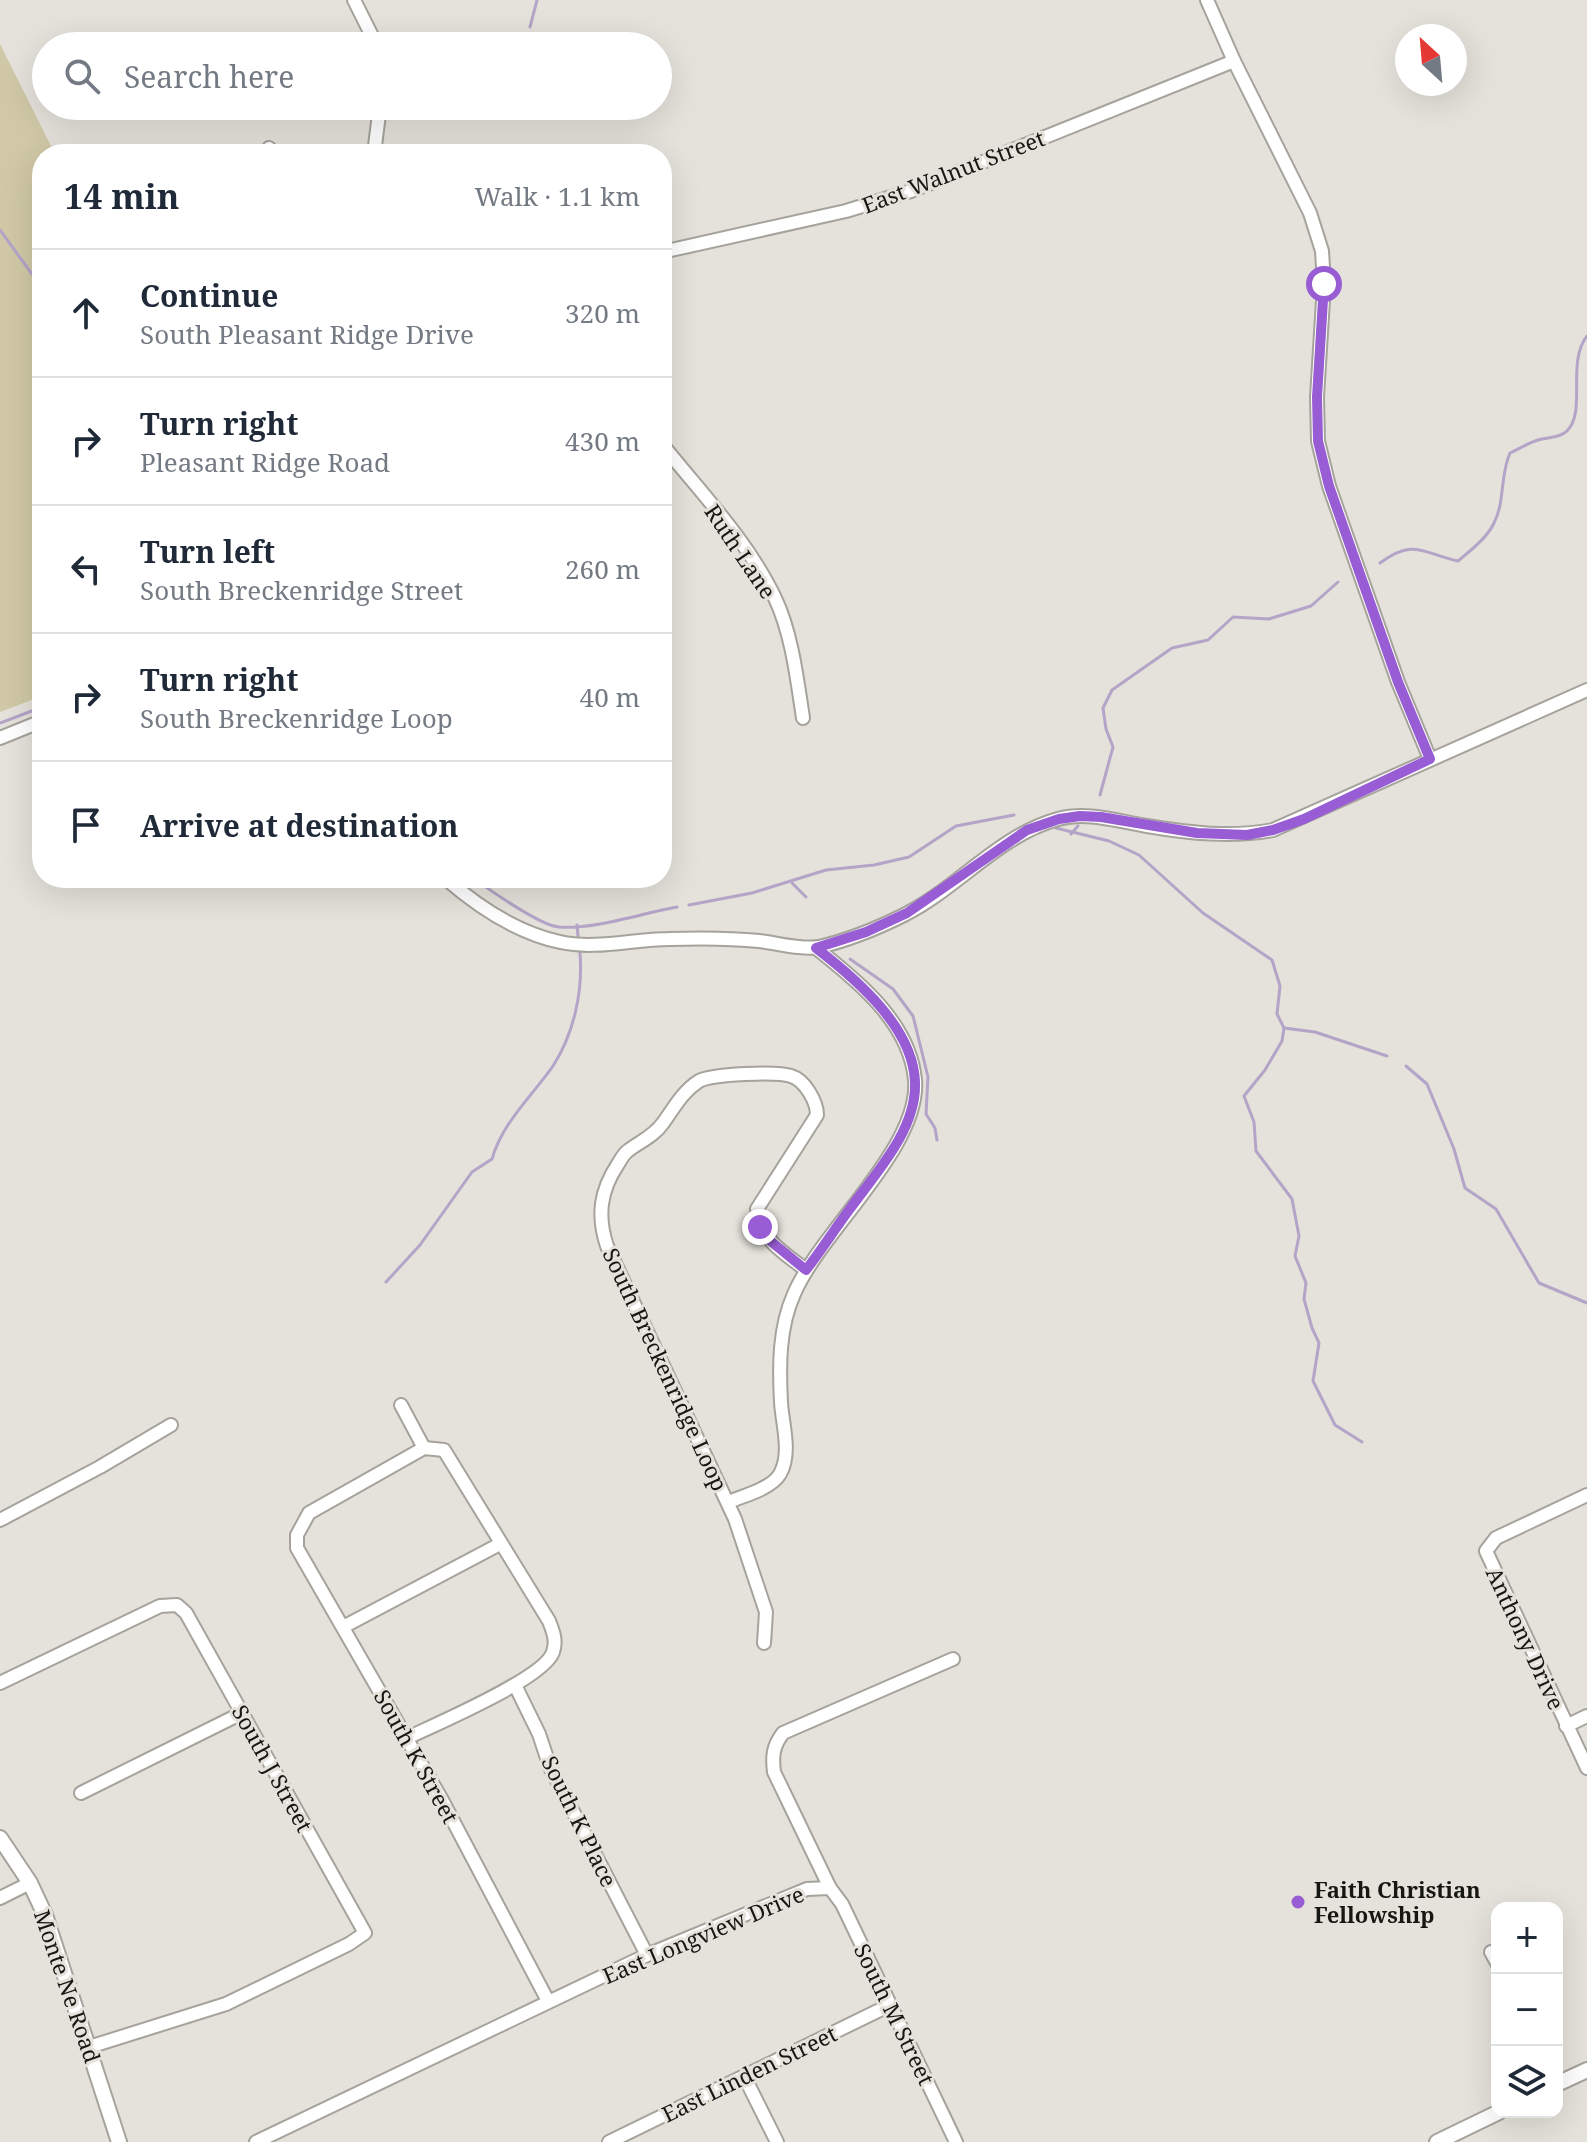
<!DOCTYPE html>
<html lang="en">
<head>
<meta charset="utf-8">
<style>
	:root { --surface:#fff; --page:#f2f2f3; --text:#1f2937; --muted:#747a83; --line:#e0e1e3 }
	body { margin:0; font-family:"Noto Serif",serif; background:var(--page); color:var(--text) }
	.controls { position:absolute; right:24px; bottom:24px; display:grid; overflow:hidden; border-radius:16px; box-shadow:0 8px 32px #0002 }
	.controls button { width:72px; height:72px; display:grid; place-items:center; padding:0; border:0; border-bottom:2px solid var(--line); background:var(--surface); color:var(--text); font:40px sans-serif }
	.compass { position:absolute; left:1395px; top:24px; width:72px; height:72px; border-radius:50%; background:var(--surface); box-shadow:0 8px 32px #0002; rotate:334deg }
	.stop { position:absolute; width:24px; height:24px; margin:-18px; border:6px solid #985dd4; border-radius:50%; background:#fff }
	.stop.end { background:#985dd4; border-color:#fff; box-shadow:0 2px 8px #0008 }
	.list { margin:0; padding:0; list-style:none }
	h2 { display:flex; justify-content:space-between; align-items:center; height:104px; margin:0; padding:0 32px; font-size:34px }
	h2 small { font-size:26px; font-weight:400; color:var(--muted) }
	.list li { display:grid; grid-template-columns:52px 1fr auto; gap:24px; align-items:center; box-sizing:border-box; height:128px; padding:0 32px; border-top:2px solid var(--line) }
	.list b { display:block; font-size:30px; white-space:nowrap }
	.list p { margin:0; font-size:26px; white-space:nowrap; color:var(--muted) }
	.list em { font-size:26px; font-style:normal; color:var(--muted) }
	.icon { flex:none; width:44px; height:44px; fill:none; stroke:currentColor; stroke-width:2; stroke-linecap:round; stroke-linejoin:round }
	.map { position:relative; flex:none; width:1587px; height:2142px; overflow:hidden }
	.search { position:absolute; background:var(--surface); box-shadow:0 8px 32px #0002; left:32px; top:32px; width:640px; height:88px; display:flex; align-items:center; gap:20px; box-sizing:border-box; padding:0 28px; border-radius:44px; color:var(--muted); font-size:30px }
	.panel { position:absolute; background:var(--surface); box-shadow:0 8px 32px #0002; left:32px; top:144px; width:640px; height:744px; border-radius:32px }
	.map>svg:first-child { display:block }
</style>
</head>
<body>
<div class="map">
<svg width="1587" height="2142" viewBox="0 0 1587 2142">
	<rect width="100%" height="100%" fill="#e4e2da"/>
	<polygon fill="#d0c8a6" points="0,44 55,154 42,154 42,696 0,712"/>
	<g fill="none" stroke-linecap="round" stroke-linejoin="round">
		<g stroke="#b4a4c8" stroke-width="3">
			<polyline points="530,27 537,0"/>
			<polyline points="0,230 42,288"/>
			<path d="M1380,563C1414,538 1422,553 1458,561C1471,550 1487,538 1494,523C1505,502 1500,475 1510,453C1519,449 1528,443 1538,440C1548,437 1560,438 1567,431C1587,411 1566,363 1587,336"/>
			<polyline points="0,723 42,707"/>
			<polyline points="1100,795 1113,747 1106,729 1103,708 1112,690 1172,648 1208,640 1233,617 1269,619 1311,606 1338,582"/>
			<polyline points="1056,828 1109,841 1139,855 1203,913 1272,960 1280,986 1277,1014 1284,1028 1282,1041 1265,1070 1244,1096 1254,1122 1256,1151 1292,1199 1299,1236 1295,1256 1306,1283 1304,1299 1312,1328 1319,1343 1313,1381 1335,1425 1362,1442"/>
			<polyline points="1071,834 1078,826"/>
			<path d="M473,878C490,890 540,926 559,927C593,930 643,913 677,907"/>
			<polyline points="792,883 806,897"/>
			<polyline points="689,905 752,893 826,870 874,865 909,857 956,826 1014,815"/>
			<polyline points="577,925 578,936"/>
			<polyline points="850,959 893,989 913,1016 928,1077 926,1114 935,1128 937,1140"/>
			<polyline points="1284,1028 1315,1032 1387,1056"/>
			<polyline points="1406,1066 1427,1084 1454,1149 1465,1188 1496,1209 1539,1283 1587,1303"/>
			<path d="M386,1282L420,1245L472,1172L492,1159C502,1123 532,1096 553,1066C574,1033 583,992 580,953"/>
		</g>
		<defs>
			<g id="minor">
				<polyline points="354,0 377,46"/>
				<polyline points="1207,0 1234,61 1310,213 1322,251 1324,284 1317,397 1318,441 1329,486 1398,682 1430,759"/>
				<polyline points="269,148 273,154"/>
				<polyline points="374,154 380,106"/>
				<polyline points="662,252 846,211 911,191 1234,61"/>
				<path d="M662,444C701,493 748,541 775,598C792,634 797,679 803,718"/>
				<polyline points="0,738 42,721"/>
				<path d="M445,878C477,906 518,933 560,942C596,950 633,939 669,939C698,938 730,938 759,941C777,943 802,950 819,947C849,940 878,928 904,915C958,888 999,835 1058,819C1087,811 1117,821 1147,826C1189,833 1231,838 1273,830L1587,690"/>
				<polyline points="401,1405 424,1448"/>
				<polyline points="1587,1495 1496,1538 1486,1551 1587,1768"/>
				<path d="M728,1502C743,1496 771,1489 780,1474C792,1453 782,1423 781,1402C779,1366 779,1327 794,1294C820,1232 921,1147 915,1080C910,1023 858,981 816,948"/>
				<polyline points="0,1520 100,1467 171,1425"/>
				<polyline points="343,1627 500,1544"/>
				<path d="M764,1643L766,1612L735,1519L607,1246C597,1216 600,1191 618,1164C621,1159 624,1153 629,1150C641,1141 654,1136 663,1123C674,1108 682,1092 699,1081C712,1074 777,1071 791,1076C805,1080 817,1102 817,1115L757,1209C762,1242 782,1251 806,1270"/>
				<path d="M953,1659L783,1733C773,1746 772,1756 774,1772L830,1888L842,1904L956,2142"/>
				<polyline points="0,1683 160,1606 177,1605 186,1613 365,1933 349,1944 226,2004 89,2047"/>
				<polyline points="515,1685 539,1734 550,1767 647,1955"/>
				<polyline points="1566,1726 1587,1716"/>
				<path d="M407,1738C436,1724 545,1678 553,1652C557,1641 553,1631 549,1621L444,1450L424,1448L309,1513L297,1535V1548L442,1800L548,2001"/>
				<polyline points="81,1793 242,1713"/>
				<polyline points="0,1898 30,1883"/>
				<polyline points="1491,1952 1497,1963"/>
				<polyline points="744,2076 777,2142"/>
				<polyline points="256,2142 647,1955 807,1889 830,1888"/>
				<polyline points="609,2142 890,2005"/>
			</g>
			<g id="tertiary">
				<polyline points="0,1838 30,1883 45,1915 119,2142"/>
				<polyline points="1557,2084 1587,2070"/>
				<polyline points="1437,2142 1499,2112"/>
			</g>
		</defs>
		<use href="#minor" stroke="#a5a39b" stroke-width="16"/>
		<use href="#tertiary" stroke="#a5a39b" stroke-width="18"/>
		<use href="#minor" stroke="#fff" stroke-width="12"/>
		<use href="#tertiary" stroke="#fff" stroke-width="14"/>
	</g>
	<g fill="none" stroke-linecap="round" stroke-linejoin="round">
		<path stroke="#985dd4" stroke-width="10" d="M760,1227L768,1239L806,1270C821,1251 834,1230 849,1210C875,1174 917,1130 915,1082C913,1027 856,979 816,948L866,932L907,913L1027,830L1059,819L1080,816L1101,817L1197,833L1247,835L1273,830L1304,819L1430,759L1398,682L1329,486L1318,441L1317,397L1324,284"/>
	</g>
	<circle fill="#985dd4" stroke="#e4e2da" stroke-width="3" cx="1298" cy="1902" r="8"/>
	<g text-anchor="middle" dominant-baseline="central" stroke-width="6" stroke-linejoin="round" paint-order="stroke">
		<g font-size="22" fill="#161613" stroke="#e4e2da">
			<text transform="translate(953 171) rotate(-21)">East Walnut Street</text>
			<text transform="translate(741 551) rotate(56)">Ruth Lane</text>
			<text transform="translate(666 1369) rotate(65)">South Breckenridge Loop</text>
			<text transform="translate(1526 1638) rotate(65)">Anthony Drive</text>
			<text transform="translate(417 1756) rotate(61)">South K Street</text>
			<text transform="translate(273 1768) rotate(61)">South J Street</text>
			<text transform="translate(580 1821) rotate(64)">South K Place</text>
			<text transform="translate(703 1934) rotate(-23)">East Longview Drive</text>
			<text transform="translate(68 1986) rotate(71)">Monte Ne Road</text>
			<text transform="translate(895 2014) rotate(64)">South M Street</text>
			<text transform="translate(749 2073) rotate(-26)">East Linden Street</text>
		</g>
		<g font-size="22" font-weight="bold" fill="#161613" stroke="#e4e2da" text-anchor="start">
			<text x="1314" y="1889">Faith Christian<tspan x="1314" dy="25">Fellowship</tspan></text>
		</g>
	</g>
</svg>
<div class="controls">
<button>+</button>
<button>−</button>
<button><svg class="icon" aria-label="layers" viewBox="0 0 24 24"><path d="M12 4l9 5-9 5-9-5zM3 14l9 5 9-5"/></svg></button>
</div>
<svg class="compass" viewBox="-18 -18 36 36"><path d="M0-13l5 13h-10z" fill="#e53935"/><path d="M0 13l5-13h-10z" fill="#747a83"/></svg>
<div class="stop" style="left:1324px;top:284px"></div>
<div class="stop end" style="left:760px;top:1227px"></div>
<div class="search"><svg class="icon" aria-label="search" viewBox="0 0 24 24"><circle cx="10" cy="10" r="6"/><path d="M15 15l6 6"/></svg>Search here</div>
<section class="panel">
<h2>14 min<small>Walk · 1.1 km</small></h2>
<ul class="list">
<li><svg class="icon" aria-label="ahead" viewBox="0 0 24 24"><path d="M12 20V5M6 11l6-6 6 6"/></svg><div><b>Continue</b><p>South Pleasant Ridge Drive</p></div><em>320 m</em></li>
<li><svg class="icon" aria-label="right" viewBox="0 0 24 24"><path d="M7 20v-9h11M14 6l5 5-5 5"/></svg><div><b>Turn right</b><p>Pleasant Ridge Road</p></div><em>430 m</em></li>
<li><svg class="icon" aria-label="left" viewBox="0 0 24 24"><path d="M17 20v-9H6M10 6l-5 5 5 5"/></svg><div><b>Turn left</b><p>South Breckenridge Street</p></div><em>260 m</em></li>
<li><svg class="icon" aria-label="right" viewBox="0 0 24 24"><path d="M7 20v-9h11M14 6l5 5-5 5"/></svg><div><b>Turn right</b><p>South Breckenridge Loop</p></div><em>40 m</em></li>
<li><svg class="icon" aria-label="arrive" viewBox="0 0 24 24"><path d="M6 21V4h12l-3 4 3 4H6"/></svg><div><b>Arrive at destination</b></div></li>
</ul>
</section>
</div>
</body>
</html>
